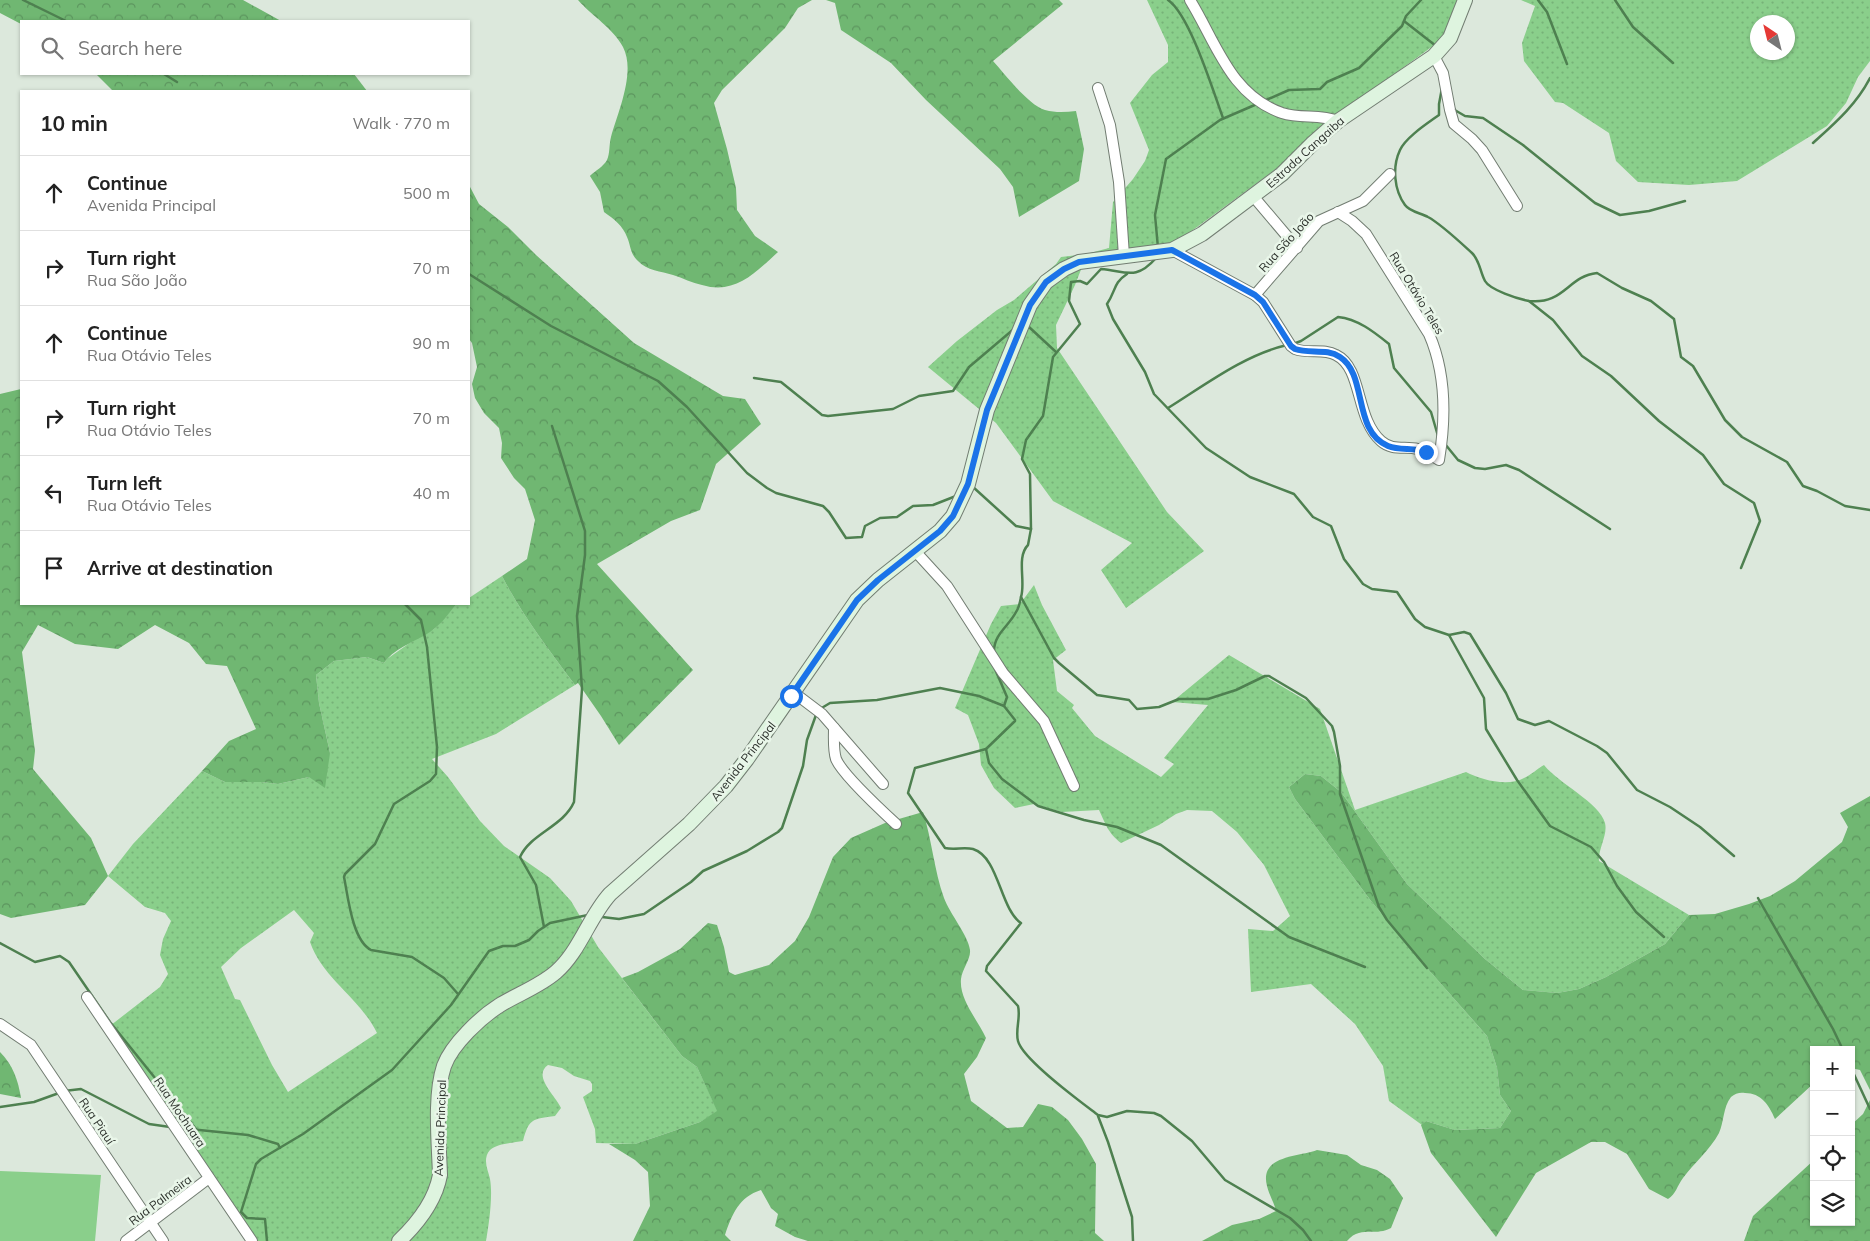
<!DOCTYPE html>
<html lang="en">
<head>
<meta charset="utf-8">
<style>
	:root { --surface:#fff; --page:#f6f6f6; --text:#222; --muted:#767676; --line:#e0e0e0 }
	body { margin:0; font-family:Mulish,sans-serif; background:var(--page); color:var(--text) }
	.controls { position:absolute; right:15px; bottom:15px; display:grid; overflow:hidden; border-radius:0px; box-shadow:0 1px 4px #0004 }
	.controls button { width:45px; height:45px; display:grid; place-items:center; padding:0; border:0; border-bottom:1px solid var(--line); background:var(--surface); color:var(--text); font:25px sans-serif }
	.compass { position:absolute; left:1750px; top:15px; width:45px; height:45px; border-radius:50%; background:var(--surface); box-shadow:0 1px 4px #0004; rotate:325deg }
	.stop { position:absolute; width:15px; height:15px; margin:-11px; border:4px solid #1a73e8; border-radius:50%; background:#fff }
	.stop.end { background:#1a73e8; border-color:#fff; box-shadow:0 1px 5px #0008 }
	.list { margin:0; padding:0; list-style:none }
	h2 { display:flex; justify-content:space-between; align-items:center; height:65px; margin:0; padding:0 20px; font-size:21px }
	h2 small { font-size:16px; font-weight:400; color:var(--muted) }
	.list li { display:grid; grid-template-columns:32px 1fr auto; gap:15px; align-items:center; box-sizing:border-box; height:75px; padding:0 20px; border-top:1px solid var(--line) }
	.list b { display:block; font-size:19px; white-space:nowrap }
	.list p { margin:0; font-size:16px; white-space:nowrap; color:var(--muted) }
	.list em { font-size:16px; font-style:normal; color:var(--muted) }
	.icon { flex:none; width:28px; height:28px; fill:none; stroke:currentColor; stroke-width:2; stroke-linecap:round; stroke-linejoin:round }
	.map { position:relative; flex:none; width:1870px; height:1241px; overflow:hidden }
	.search { position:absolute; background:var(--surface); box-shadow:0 1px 4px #0004; left:20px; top:20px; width:450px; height:55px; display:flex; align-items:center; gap:12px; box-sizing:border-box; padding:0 18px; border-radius:0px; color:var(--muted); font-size:19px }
	.panel { position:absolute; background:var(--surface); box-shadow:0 1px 4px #0004; left:20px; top:90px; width:450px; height:515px; border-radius:0px }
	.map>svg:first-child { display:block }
</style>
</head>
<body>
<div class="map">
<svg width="1870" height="1241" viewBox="0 0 1870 1241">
	<defs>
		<pattern id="grass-dots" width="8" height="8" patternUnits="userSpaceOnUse" patternTransform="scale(1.25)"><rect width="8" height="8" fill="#8acf8b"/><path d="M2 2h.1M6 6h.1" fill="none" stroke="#77b278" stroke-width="1.8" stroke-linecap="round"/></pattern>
		<pattern id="forest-crowns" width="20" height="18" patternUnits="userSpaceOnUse" patternTransform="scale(1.25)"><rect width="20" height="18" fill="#70b772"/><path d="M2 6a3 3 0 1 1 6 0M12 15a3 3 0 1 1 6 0" fill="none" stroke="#5c955e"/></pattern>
	</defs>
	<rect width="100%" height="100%" fill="#dce8dc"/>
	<g fill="url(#grass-dots)" fill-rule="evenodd">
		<polygon points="1147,0 1462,0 1444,38 1335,117 1280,166 1182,238 1156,248 1082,267 1075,285 1056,325 1057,348 1167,512 1204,551 1126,608 1101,570 1132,543 1053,501 996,423 928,367 957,341 997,310 1014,300 1056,264 1061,257 1086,254 1109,248 1113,202 1133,179 1145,161 1149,150 1130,103 1152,75 1168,62 1168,45"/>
		<path d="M1521,0H1870V61L1858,77L1846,103L1827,126L1737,181L1689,185L1638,182L1616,161L1609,133L1563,103L1555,102L1524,61L1522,43L1535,6ZM1758,22H1788V52H1758Z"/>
		<path d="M502,576C522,615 549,650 575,685L496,734L432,759L448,777L480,821L504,846L550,878L571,901L598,947L682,1056L697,1067L718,1112L700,1122L635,1144L596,1143L595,1129L583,1097L592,1091V1084L590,1081L574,1076L562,1068L548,1065C532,1076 556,1096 561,1108L555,1116C533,1119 529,1118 523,1141C513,1143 498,1143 490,1150C482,1159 488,1170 490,1179C493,1196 489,1224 486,1241H256L106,1029L160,987L168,974L160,955L163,939L171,921L165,913L145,907L108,876L133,844L202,771L225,782H261L278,784L309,777L330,753L319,703L316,675L334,661L367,657L384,663L387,659L411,642L434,629L456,605L469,604V598ZM294,910L314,933L310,942C323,979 360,998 377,1033L288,1092L272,1065L240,1000L235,999L221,967L241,948Z"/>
		<path d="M1034,585L1042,605L1066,650L1053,660L1057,691L1074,705L1072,708L1095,736L1161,777L1174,764L1164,758L1208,705L1172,702L1229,655L1320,709L1355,810L1466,772C1481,780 1508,787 1524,778C1531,775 1537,769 1544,765C1558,783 1600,803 1605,823C1608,835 1598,849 1599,861L1689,915L1665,944L1606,977L1579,989L1557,993L1523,990L1485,959L1407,884L1341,792L1321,776L1305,774L1289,787L1295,799L1371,901L1412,951L1487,1036L1497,1068L1500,1095L1511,1111L1500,1128L1455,1130L1426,1121L1422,1125L1389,1101L1383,1066L1355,1024L1311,984L1251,992L1248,929L1273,931L1290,916L1264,865L1237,832L1212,811L1187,810L1176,814L1159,825L1121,843C1108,833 1106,825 1099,810L1062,812L1034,804L1015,808L994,788L981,765L979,744L968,715L955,708L991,624L1001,606L1020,604Z"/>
	</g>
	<g fill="url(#forest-crowns)">
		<polygon points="0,0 243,0 281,21 21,21 21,24 0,13"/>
		<path d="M578,0H812L798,8L785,28L722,90L714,103L727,149L736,188L737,210L755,236L778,252C755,273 735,295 702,285C692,283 683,278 673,275C661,271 647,271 638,261C630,254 631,246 627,237C623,226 614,219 604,212L600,192L590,176C595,171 604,166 607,160C610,154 609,144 611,137C618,112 636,72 623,47C613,28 592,16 578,0Z"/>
		<path d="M826,0H1059L1063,4L993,61C1005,74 1028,105 1045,110C1056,113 1066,112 1076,111L1084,149L1079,181L1019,217L1013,187L1000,169L926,100L891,63L841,30L835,3Z"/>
		<polygon points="96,74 354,74 367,91 113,91"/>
		<path d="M469,185L479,204L508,227L536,255L634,343L723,396L745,399L761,424L716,464L700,510L671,521L597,564L693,670L619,745L601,716L578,683L575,685C549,650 522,615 502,576L527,559L535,520L525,489L514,478L501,458L502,443L499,428L484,413L475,398L472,384L477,367L472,343L469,339Z"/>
		<path d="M21,389V604L456,605C449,613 442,623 434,629C419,641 396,646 384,663L367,657L334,661L316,675L319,703L330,753L325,788L309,777L278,784L261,782H225L202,771L229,741L256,729L227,666L206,664L189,643L155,625L118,649L75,644L38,625L22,652L35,751L33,769L91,838L108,876L85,905L11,918L0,914V394Z"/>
		<path d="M1305,774L1321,776L1341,792L1407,884L1485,959L1523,990L1557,993L1579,989L1606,977L1665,944L1689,915L1715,914L1749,904L1770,896L1795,881L1842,842L1848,827L1840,813L1870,796V1090L1860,1070L1851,1068V1050H1814V1083L1775,1119C1769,1105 1761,1093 1745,1093C1741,1092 1735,1093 1731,1097C1723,1107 1724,1122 1719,1133C1710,1150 1694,1163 1683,1178C1677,1186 1676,1194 1668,1199L1649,1189L1627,1154L1605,1142H1591L1536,1173L1496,1237L1431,1153L1421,1125L1426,1121L1455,1130L1500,1128L1511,1111L1500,1095L1497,1068L1487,1036L1412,951L1371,901L1295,799L1289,787Z"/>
		<path d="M923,812C932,840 934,870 944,898C950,914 968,935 970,950C971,959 962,969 961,979C959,1000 978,1020 986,1038L977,1057L964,1074L971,1101L1007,1128L1023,1127L1038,1104L1052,1107L1068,1120L1082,1139L1096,1164L1095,1233L1104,1241H808L795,1237L775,1226L778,1214L771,1208L761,1190C739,1197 732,1214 725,1235L731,1241H633L650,1206L648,1172L635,1160L609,1144H635L700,1122L717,1111L697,1067L682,1056L622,978L638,972L680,949L708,923L717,925L724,947L729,972L735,975L769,965L795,941L809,917L833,857L851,838L885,823Z"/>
		<path d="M0,1052C13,1065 18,1080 21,1098L0,1094Z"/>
		<polygon points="1870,1100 1870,1241 1744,1241 1753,1216 1814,1160 1814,1222 1851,1222 1851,1125 1863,1114"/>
		<path d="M1317,1150L1347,1155L1361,1165L1377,1170L1390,1179L1403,1198L1391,1228C1374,1237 1361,1225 1347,1241H1202L1232,1225L1259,1219L1276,1211C1274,1202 1269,1195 1267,1186C1259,1155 1299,1157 1317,1150Z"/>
	</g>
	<polygon fill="#8acf8b" points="0,1171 101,1175 95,1241 0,1241"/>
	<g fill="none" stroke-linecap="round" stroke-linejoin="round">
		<g stroke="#4e8050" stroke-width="2.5">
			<polyline points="23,0 66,21"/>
			<path d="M1168,0C1190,15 1213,91 1223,118"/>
			<polyline points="1538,0 1547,12 1567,64"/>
			<polyline points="1615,0 1633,27 1673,63"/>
			<polyline points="1404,21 1436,46"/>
			<polyline points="164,74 177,82"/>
			<path d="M1442,88L1439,104V115C1428,123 1406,137 1400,150C1392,167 1394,190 1405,205C1410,212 1421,213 1428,217C1441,224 1461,243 1472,253C1480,261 1480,272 1485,281C1490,290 1518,299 1529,301C1564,305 1568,276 1597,273L1622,288L1651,301L1674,319L1681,357L1693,366L1725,420L1742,437L1787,462L1803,486L1817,491L1845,506L1870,510"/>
			<polyline points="1264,101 1289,90 1320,89 1327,82 1359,68 1402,26 1406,16 1421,0"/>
			<polyline points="1453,109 1465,116 1483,118 1523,145 1595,203 1620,215 1649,211 1685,201"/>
			<path d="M1813,143C1835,123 1856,105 1870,78"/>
			<polyline points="1158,248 1155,215 1166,159 1220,120 1257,104"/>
			<polyline points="469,274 551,326 658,381 687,407 747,473 767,488 776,493 823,506 829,512 846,538 862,537 865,526 880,518 897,517 913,506 933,505 956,496"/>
			<path d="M1127,274C1113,283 1116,291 1107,304L1113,319L1145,372L1154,394L1206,448L1250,477L1294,494L1313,517L1331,526L1344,559L1363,584L1372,589L1397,592L1415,619L1425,627L1449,635L1464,632L1470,634L1506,693L1518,719L1535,725L1549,721L1597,746L1607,753L1637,790L1670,807L1700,827L1734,856"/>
			<polyline points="1529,301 1553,320 1582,356 1611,376 1659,421 1703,455 1724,484 1754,503 1760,521 1741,568"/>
			<polyline points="1029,327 1056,352"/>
			<path d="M1293,344L1301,341L1338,317C1358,319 1374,332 1389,344L1394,368L1431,412L1438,436"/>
			<polyline points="754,378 781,382 822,415 828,416 893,409 919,396 953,391 969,367 1015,328"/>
			<path d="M1168,408C1205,385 1244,355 1287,345"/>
			<polyline points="1445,444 1458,460 1475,468 1485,469 1506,465 1519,470 1610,529"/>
			<polyline points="973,487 1016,526 1031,529"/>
			<polyline points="1021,597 1054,658 1059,663 1097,695 1129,700 1137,709 1159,707 1179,699 1208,699 1236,690 1265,676 1269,676 1306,698 1332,726 1334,732 1340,766 1340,794 1379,907 1387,920 1427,968"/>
			<path d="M405,604L421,620L427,647L437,747L436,774L430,781L394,804L375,844L345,874L344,877C348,896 352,940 371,950L412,957L444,978L458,994"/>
			<polyline points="1449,635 1484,698 1486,729 1517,780 1550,826 1591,847 1604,862 1617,886 1636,912 1664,937"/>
			<path d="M994,651C994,634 1009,626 1016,612C1019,608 1020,602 1021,597C1026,582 1016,557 1028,545L1031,529L1030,474L1022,459L1026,440L1043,416L1053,357L1080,324L1069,301L1071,282L1080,281L1087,284L1101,269C1126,271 1136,281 1156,258"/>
			<polyline points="995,669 1007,697 1004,706"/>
			<path d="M820,709L830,703L877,700L940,688L979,696L1004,706L1015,720V721L986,749L915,768L908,793L945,848C954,850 964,847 973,849C999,857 1000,909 1021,923L987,966L986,971L1018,1006C1021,1017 1015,1030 1018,1041C1023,1060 1081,1102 1098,1115L1107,1117L1127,1111L1154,1113L1161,1116L1192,1141L1225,1180L1290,1218L1303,1230L1311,1241"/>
			<polyline points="986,749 989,763 1002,779 1038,806 1084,820 1117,827 1161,845 1289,937 1365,967"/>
			<polyline points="1758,898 1833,1029 1843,1050"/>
			<polyline points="602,917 619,919 644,914 691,882 703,871 747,851 778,832 782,828 803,766 807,740 816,715"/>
			<path d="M544,927L536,885L520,857C531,833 563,827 574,802L582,689L577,616L585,555V531L552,426"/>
			<polyline points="0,943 35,962 60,956 69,962 110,1022 196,1129"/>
			<polyline points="1851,1068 1870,1109"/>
			<polyline points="64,1091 81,1089 149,1124 170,1127"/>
			<polyline points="0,1107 34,1102 59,1093"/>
			<polyline points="1098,1116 1108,1142 1132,1217 1133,1241"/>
			<polyline points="180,1128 248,1135 278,1144 280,1148"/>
			<polyline points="267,1241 265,1219 247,1218 241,1212 256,1164 261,1159 303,1134 392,1070 451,1005 489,951 503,946 515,946 529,940 538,931 550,923 588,915"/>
		</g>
		<defs>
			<g id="street">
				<path d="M1190,0C1216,42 1230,95 1282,113C1301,119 1319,114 1338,121"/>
				<polyline points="1434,56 1443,73 1450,110 1454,124 1472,139 1482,150 1517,206"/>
				<polyline points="1098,88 1110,125 1119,182 1124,256"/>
				<polyline points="1253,196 1297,248"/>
				<polyline points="1172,250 1255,295 1319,221 1363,201 1390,174"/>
				<path d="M1255,295L1263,302L1291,346L1295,349C1308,354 1324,348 1336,355C1363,368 1355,418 1381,441C1392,451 1405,446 1418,449C1426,451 1432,456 1439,460C1446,418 1446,373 1429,334L1366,234L1352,221L1338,212"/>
				<polyline points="915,551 947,586 1003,673 1044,721 1074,786"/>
				<polyline points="793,692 822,714 883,784"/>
				<path d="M834,728C834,737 833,750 836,759C842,774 883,812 896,824"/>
				<polyline points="87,997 252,1241"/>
				<polyline points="0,1024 31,1045 163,1241"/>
				<polyline points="126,1241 209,1178"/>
			</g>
			<path id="secondary" d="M399,1241C418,1223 435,1202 440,1175C439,1143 434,1096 444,1066C452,1044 481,1017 500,1005C518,994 540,986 556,972C580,951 589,917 610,894L689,824L726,786L747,759L857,600L878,580L940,531L953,516L968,484L987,410L999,381L1030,305L1046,282L1064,269L1079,262L1172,250L1202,234L1282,174L1313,143L1338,121L1434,56L1450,38L1465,0"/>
		</defs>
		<use href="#street" stroke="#727d72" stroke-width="12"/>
		<use href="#secondary" stroke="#727d72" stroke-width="16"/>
		<use href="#street" stroke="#fff" stroke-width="10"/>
		<use href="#secondary" stroke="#def4df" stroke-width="14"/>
	</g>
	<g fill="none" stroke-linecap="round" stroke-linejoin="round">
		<path stroke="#1a73e8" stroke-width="6" d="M791,696L857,600L878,580L940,531L953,516L968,484L987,410L999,381L1030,305L1046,282L1064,269L1079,262L1172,250L1255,295L1263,302L1291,346L1295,349C1309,354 1327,348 1340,357C1368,375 1352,431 1388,446C1400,451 1414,447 1426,452"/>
	</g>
	<g text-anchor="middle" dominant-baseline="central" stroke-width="5" stroke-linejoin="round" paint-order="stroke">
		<g font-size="12" fill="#2c312c" stroke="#e9f6e9">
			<text transform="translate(1305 152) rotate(-42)">Estrada Cangaiba</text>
			<text transform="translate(1286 242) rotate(-48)">Rua São João</text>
			<text transform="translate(1417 293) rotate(59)">Rua Otávio Teles</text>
			<text transform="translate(743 761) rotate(-52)">Avenida Principal</text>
			<text transform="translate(180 1112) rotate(56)">Rua Mochuara</text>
			<text transform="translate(97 1121) rotate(56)">Rua Piauí</text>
			<text transform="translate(440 1128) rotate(-88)">Avenida Principal</text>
			<text transform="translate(160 1200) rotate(-37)">Rua Palmeira</text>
		</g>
	</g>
</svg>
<div class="controls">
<button>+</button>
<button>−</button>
<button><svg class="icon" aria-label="locate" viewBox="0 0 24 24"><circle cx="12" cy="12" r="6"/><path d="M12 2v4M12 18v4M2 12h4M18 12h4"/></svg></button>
<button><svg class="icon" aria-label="layers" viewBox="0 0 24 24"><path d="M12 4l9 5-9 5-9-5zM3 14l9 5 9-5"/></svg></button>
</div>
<svg class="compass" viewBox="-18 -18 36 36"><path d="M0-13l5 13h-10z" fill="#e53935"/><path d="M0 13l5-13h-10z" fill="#767676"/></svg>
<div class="stop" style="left:791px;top:696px"></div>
<div class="stop end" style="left:1426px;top:452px"></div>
<div class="search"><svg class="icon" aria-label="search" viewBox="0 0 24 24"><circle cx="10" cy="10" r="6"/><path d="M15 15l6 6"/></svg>Search here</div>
<section class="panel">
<h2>10 min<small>Walk · 770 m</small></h2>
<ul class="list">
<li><svg class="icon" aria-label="ahead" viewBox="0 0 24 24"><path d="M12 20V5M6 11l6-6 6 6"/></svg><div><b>Continue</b><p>Avenida Principal</p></div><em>500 m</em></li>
<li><svg class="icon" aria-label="right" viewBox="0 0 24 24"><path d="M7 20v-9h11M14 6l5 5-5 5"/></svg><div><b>Turn right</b><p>Rua São João</p></div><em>70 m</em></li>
<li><svg class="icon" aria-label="ahead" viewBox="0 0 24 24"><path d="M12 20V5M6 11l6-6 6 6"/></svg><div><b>Continue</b><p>Rua Otávio Teles</p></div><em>90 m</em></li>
<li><svg class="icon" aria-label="right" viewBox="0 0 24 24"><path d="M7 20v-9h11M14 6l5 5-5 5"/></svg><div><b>Turn right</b><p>Rua Otávio Teles</p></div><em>70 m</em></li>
<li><svg class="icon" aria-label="left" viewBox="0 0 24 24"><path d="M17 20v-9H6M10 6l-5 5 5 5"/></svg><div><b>Turn left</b><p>Rua Otávio Teles</p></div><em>40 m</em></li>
<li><svg class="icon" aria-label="arrive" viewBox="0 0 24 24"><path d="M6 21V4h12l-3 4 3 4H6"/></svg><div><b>Arrive at destination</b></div></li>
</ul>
</section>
</div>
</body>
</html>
